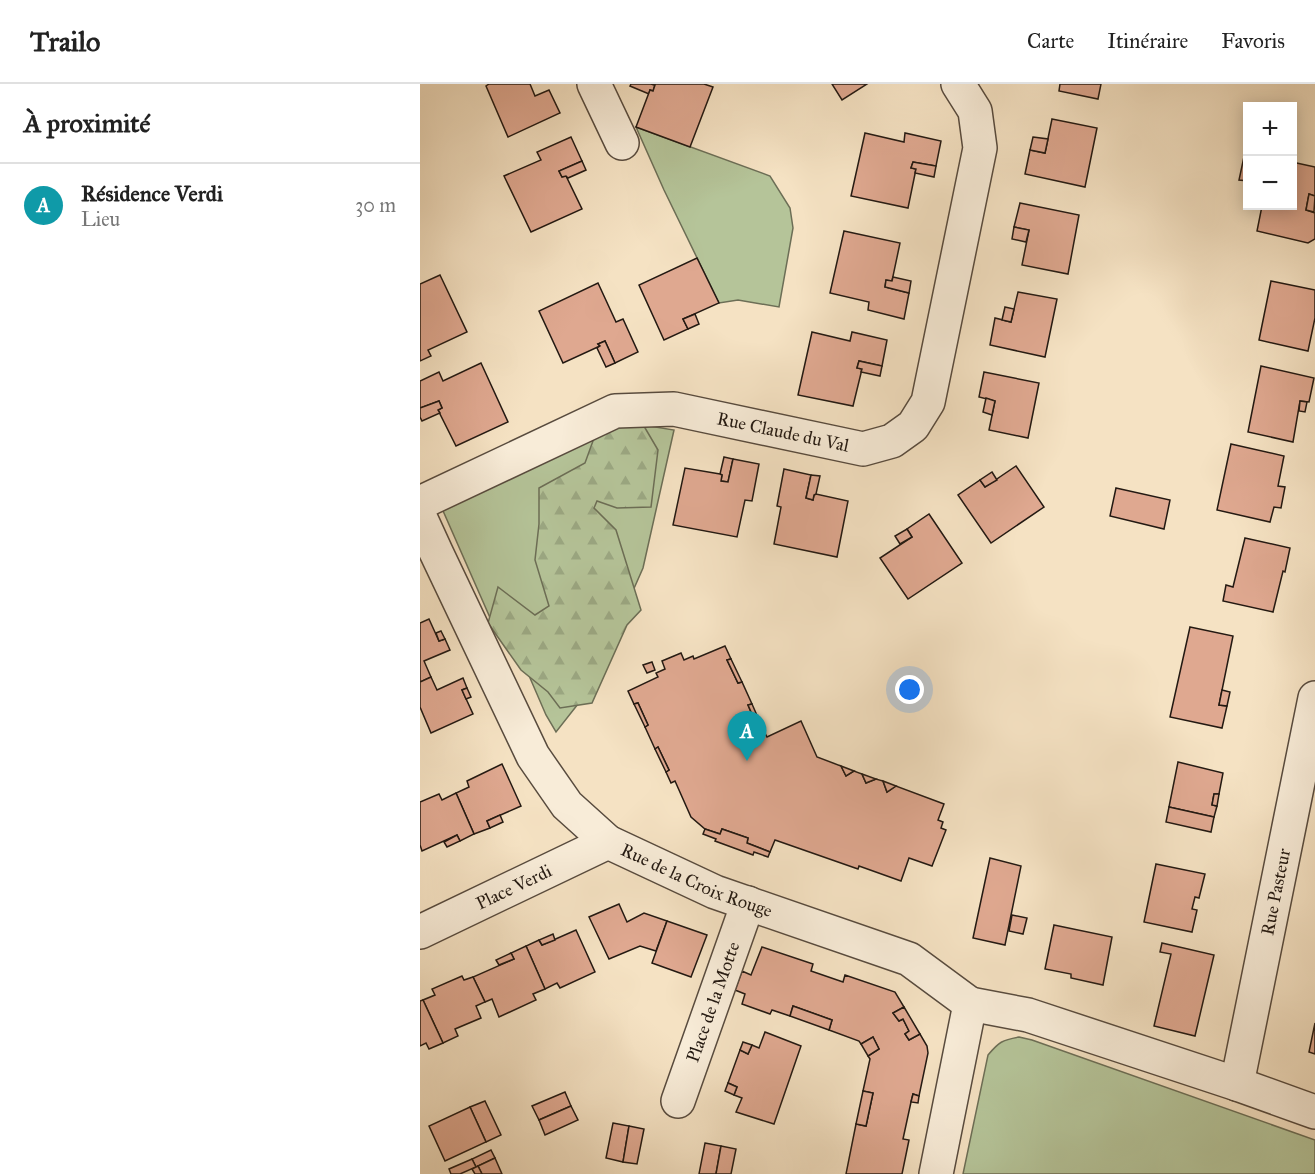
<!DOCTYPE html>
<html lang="fr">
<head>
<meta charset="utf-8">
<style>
	:root { --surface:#fff; --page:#f2f2f2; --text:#222; --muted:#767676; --line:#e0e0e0; --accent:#db2777 }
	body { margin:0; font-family:"IM FELL Great Primer",serif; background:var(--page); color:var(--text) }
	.controls { position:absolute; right:18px; top:18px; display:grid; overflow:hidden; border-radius:0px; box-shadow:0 3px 15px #0003 }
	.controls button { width:54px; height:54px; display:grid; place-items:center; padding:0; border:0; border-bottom:2px solid var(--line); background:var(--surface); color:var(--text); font:30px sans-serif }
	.you { position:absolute; left:490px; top:606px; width:21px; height:21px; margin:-15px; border:4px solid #fff; border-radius:50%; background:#1a73e8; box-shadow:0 0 0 9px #1a73e833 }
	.badge { display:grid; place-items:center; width:39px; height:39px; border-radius:50%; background:var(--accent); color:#fff; font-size:20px; font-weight:700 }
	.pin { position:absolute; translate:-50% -50px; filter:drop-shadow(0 2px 3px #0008) }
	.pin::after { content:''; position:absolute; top:32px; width:21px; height:18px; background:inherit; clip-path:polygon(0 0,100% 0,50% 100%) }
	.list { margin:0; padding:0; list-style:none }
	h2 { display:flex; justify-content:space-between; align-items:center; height:78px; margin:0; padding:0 24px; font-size:26px }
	h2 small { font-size:20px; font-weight:400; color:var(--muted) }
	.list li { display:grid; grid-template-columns:39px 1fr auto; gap:18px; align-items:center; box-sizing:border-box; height:84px; padding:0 24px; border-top:2px solid var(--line) }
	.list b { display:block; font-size:22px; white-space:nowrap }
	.list p { margin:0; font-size:20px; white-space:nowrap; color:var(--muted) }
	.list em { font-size:20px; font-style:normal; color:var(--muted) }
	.map { position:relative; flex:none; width:895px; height:1090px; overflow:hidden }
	header { display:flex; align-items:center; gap:36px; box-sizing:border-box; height:84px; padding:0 30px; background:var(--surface); border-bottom:2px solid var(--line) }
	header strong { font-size:28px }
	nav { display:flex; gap:33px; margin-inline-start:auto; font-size:21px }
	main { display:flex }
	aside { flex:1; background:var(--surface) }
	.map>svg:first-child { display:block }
</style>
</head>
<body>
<header>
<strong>Trailo</strong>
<nav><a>Carte</a><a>Itinéraire</a><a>Favoris</a></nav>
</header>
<main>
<aside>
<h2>À proximité<small></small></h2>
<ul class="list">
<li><span class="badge" style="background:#0f9aa8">A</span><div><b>Résidence Verdi</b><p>Lieu</p></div><em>30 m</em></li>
</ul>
</aside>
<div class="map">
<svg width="895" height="1090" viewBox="0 0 895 1090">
	<defs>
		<pattern id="forest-firs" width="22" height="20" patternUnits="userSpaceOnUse" patternTransform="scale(1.5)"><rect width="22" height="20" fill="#b5c499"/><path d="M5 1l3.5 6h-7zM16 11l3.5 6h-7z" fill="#9ba883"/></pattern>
	</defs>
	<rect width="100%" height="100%" fill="#f5e2c3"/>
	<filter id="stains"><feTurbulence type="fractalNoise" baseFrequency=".00333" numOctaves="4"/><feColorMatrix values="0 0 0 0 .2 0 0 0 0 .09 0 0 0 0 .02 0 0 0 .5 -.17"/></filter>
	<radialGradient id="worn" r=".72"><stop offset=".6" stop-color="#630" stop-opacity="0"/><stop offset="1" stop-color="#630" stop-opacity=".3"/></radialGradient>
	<g fill="#b5c499" stroke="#6c6e56" stroke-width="1.5">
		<polygon points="216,43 350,92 370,124 373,144 359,223 318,216 299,219 244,106"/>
		<polygon points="205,338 254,346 223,484 169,606 136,648 126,631 91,550 79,554 20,420"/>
		<path d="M599,953L612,956L895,1056V1090H543L568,971C579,958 582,956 599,953Z"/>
	</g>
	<polygon fill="url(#forest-firs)" stroke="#6c6e56" stroke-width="1.5" points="211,320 238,366 231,423 197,424 177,417 174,424 196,446 221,526 207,541 172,619 140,624 128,608 101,586 68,539 78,503 115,531 129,522 115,476 119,440 119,404 165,379 186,321"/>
	<g fill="#dfa890" stroke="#231912" stroke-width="1.5">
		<polygon points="69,0 110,0 115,12 129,6 140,29 88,53 66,2"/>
		<polygon points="211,0 231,0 235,1 233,7 230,6 229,10 210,2"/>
		<polygon points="231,0 284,0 293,3 270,63 216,43 230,6 233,7 235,1"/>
		<polygon points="412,0 447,0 422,16"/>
		<polygon points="640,0 681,0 678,15 639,7"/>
		<polygon points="632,35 677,44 665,103 605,90 610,66 625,69"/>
		<polygon points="445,49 484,58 485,49 521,57 516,82 493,78 491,84 496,85 488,124 431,112"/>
		<polygon points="151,53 162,77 139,87 142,93 146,92 162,125 111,148 84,92 121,76 117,68"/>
		<polygon points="613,53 628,55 625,69 610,66"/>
		<polygon points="825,68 828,69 828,97 819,96"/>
		<polygon points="162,77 166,86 148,94 146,92 142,93 139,87"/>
		<polygon points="493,78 516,82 514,93 495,89 496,85 491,84"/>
		<polygon points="872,78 895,83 895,112 889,110 886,126 895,129 895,155 888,159 837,147 842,122 872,122"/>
		<polygon points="889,110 895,112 894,128 886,126"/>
		<polygon points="600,119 659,131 648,190 602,181 609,146 594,143"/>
		<polygon points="594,143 609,146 606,158 592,155"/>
		<polygon points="424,147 480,159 472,197 466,196 465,203 489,209 484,235 448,226 449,218 410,209"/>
		<polygon points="277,174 299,219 263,235 268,245 244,256 219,201"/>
		<polygon points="20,191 47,248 8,266 11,272 0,277 0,200"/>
		<polygon points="473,193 491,197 489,209 465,203 466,196 472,197"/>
		<polygon points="851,197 895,206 895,234 888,267 839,256"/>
		<polygon points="178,199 196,238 203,235 218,268 195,279 185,257 178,260 180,262 143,279 119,227"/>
		<polygon points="598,208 637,215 625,273 570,261 575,234 591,238"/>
		<polygon points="585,223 594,225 591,238 582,236"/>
		<polygon points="275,230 279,240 268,245 263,235"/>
		<polygon points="392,248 430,257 432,248 467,256 462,282 439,277 437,284 442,285 433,322 378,311"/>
		<polygon points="185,257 195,279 186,283 177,264 180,262 178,260"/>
		<polygon points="439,277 462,282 460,292 441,288 442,285 437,284"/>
		<polygon points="61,279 88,338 36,362 18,326 22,324 19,317 0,324 0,297 19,288 23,297"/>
		<polygon points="841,282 894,294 889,318 880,317 873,358 828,348"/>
		<polygon points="564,288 619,299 608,354 569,346 575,317 559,313"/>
		<polygon points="566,314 575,317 572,331 563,328"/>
		<polygon points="19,317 22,324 18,326 20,329 2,337 0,333 0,324"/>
		<polygon points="880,317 887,318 885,328 879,327"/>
		<polygon points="811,360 864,372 858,402 865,403 861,424 854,423 850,438 797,426"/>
		<polygon points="304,373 313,375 308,398 301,397 302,391 300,390"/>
		<polygon points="313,375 339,380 332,417 325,416 317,453 253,441 265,384 300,390 302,391 301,397 308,398"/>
		<polygon points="596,382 624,423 571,459 538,411 560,396 565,403"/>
		<polygon points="364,385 391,391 386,414 393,416 394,411 396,410 428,417 417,473 354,460 361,423 357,422"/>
		<polygon points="572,388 577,396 565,403 560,396"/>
		<polygon points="391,391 400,392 396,410 394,411 393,416 386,414"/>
		<polygon points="696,404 750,416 744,445 690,432"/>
		<polygon points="509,430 542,479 488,515 460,474 492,453 487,445"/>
		<polygon points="487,445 492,453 480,460 475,452"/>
		<polygon points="825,454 870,464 865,488 863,487 853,528 803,517 806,501 813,503"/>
		<polygon points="9,535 19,557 25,555 30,566 4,577 11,593 0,598 0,539"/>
		<polygon points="770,543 813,552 799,621 807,622 802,644 750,633"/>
		<polygon points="21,547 25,555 19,557 16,549"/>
		<polygon points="305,562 311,575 307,576 318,599 322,598 332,620 328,621 339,646 343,645 347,653 381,637 397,673 421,682 426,692 434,687 442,690 446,699 456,695 463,697 467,708 476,702 524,720 518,736 523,738 521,744 526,746 512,782 489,774 481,797 439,782 438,785 355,756 350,768 327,759 328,754 302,745 300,750 285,745 271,733 255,697 251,699 246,688 249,686 238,663 235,665 225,643 228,641 218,619 214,620 208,607 238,593 236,589 245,585 242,577 261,569 264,576 273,572 274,575"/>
		<polygon points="311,575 322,598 318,599 307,576"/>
		<polygon points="232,578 235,586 227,589 223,581"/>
		<polygon points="11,593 17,606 43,594 47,604 42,606 53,630 11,649 0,623 0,598"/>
		<polygon points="47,604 51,613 46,615 42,606"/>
		<polygon points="802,606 810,608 807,622 799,621"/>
		<polygon points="218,619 228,641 225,643 214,620"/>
		<polygon points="332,620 343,645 339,646 328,621"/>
		<polygon points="238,663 249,686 246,688 235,665"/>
		<polygon points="758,678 803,689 799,710 794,710 792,721 797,722 794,733 749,723"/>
		<polygon points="82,680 101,722 67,737 70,744 54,750 36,709 49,703 47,697"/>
		<polygon points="421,682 434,687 426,692"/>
		<polygon points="442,690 456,695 446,699"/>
		<polygon points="463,697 476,702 467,708"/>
		<polygon points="36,709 54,750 40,757 37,751 2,767 0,761 0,718 19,710 22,716"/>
		<polygon points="794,710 799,710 797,722 792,721"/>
		<polygon points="749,723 794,733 791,748 746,738"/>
		<polygon points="80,731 83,738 70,744 67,737"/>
		<polygon points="285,745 300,750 302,745 328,754 327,759 350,768 348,773 334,768 333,771 295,757 296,755 283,750"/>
		<polygon points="37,751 40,757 27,763 24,758"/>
		<polygon points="570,774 601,782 585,861 553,854"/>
		<polygon points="736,780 785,790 779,814 775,813 772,825 777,826 772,848 724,838"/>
		<polygon points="199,820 207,838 224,829 247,837 236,867 220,862 189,875 169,833"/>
		<polygon points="592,831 607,834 603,850 589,847"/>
		<polygon points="247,837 287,851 271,893 232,879"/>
		<polygon points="634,841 692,853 683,901 651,894 651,890 625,885"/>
		<polygon points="156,846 175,888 140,904 137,899 125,905 106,862 119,856 122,861"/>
		<polygon points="133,850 135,856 122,861 119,856"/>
		<polygon points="742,859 794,871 775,952 734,942 751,870 740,868"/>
		<polygon points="106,862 125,905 113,910 116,916 79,933 72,915 65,918 53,893 94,875 91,869"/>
		<polygon points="342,863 393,880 391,887 423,898 425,891 475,908 484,923 473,929 479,937 483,935 489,947 485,950 489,956 500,950 507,962 508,969 499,1012 493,1010 491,1018 483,1055 489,1056 482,1090 426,1090 436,1040 446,1042 453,1009 443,1007 450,975 448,972 459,965 453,953 441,960 439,957 409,946 412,936 373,922 370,932 352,926 350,930 322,920 325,910 315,906 322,887 331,891"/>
		<polygon points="91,869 94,875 79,881 76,876"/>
		<polygon points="42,892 44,896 53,893 65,918 56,922 61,934 35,945 38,952 23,959 3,916 15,911 12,905"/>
		<polygon points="3,916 23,959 9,965 6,959 0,962 0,917"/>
		<polygon points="373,922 412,936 409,946 370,932"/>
		<polygon points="484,923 500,950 489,956 485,950 489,947 483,935 479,937 473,929"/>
		<polygon points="895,939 895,970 889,968"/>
		<polygon points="345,948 381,962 354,1040 316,1028 322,1014 314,1011 317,1003 308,999 320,966 328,970 332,961 339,964"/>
		<polygon points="453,953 459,965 448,972 441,960"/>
		<polygon points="323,958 332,961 328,970 320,966"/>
		<polygon points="308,999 317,1003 314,1011 305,1007"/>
		<polygon points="443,1007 453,1009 446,1042 436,1040"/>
		<polygon points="145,1008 151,1022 119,1036 112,1022"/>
		<polygon points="493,1010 499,1012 498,1019 491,1018"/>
		<polygon points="65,1017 81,1051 66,1058 50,1023"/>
		<polygon points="151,1022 158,1036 125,1051 119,1036"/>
		<polygon points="50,1023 66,1058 25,1077 9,1042"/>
		<polygon points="193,1039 209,1042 203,1078 186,1074"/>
		<polygon points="209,1042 224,1045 217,1080 203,1078"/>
		<polygon points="285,1059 301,1062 296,1090 279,1090"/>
		<polygon points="301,1062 316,1065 311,1090 296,1090"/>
		<polygon points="71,1066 75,1074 56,1083 52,1075"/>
		<polygon points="75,1074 82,1090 62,1090 58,1082"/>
		<polygon points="52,1075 56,1083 40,1090 31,1090 29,1085"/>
		<polygon points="58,1082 62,1090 55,1090 52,1085"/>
	</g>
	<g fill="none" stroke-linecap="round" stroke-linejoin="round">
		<defs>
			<g id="minor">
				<polyline points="174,0 202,59"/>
				<path id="s1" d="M0,419L195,327L254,325L443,365L472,357L493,342L508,318L560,64L555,27L538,0"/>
				<path id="s2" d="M0,433L16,468L113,672L147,721L188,758L295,808L489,875L550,920L516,1090"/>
				<path id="s3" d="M0,848L188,758"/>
				<polyline points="550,920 608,931 817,1000 895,1028"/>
				<path id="s4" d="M817,1000L895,614"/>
				<path id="s5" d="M258,1017L328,819"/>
			</g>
		</defs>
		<use href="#minor" stroke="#584b3e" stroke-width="36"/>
		<use href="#minor" stroke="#f8ecd8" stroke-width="33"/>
	</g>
	<g text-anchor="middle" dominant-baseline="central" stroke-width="4.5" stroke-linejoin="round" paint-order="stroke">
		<g font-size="18" fill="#231912" stroke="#f8ecd8">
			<text stroke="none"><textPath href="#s1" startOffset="386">Rue Claude du Val</textPath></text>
			<text stroke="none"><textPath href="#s2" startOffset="476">Rue de la Croix Rouge</textPath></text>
			<text stroke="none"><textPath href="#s3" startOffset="104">Place Verdi</textPath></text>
			<text stroke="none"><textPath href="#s4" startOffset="196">Rue Pasteur</textPath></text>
			<text stroke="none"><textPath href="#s5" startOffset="105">Place de la Motte</textPath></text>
		</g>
	</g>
	<rect width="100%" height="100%" filter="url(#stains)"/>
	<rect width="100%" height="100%" fill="url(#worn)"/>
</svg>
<div class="controls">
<button>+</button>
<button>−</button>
</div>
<div class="you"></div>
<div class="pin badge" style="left:327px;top:677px;background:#0f9aa8">A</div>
</div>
</main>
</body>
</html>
